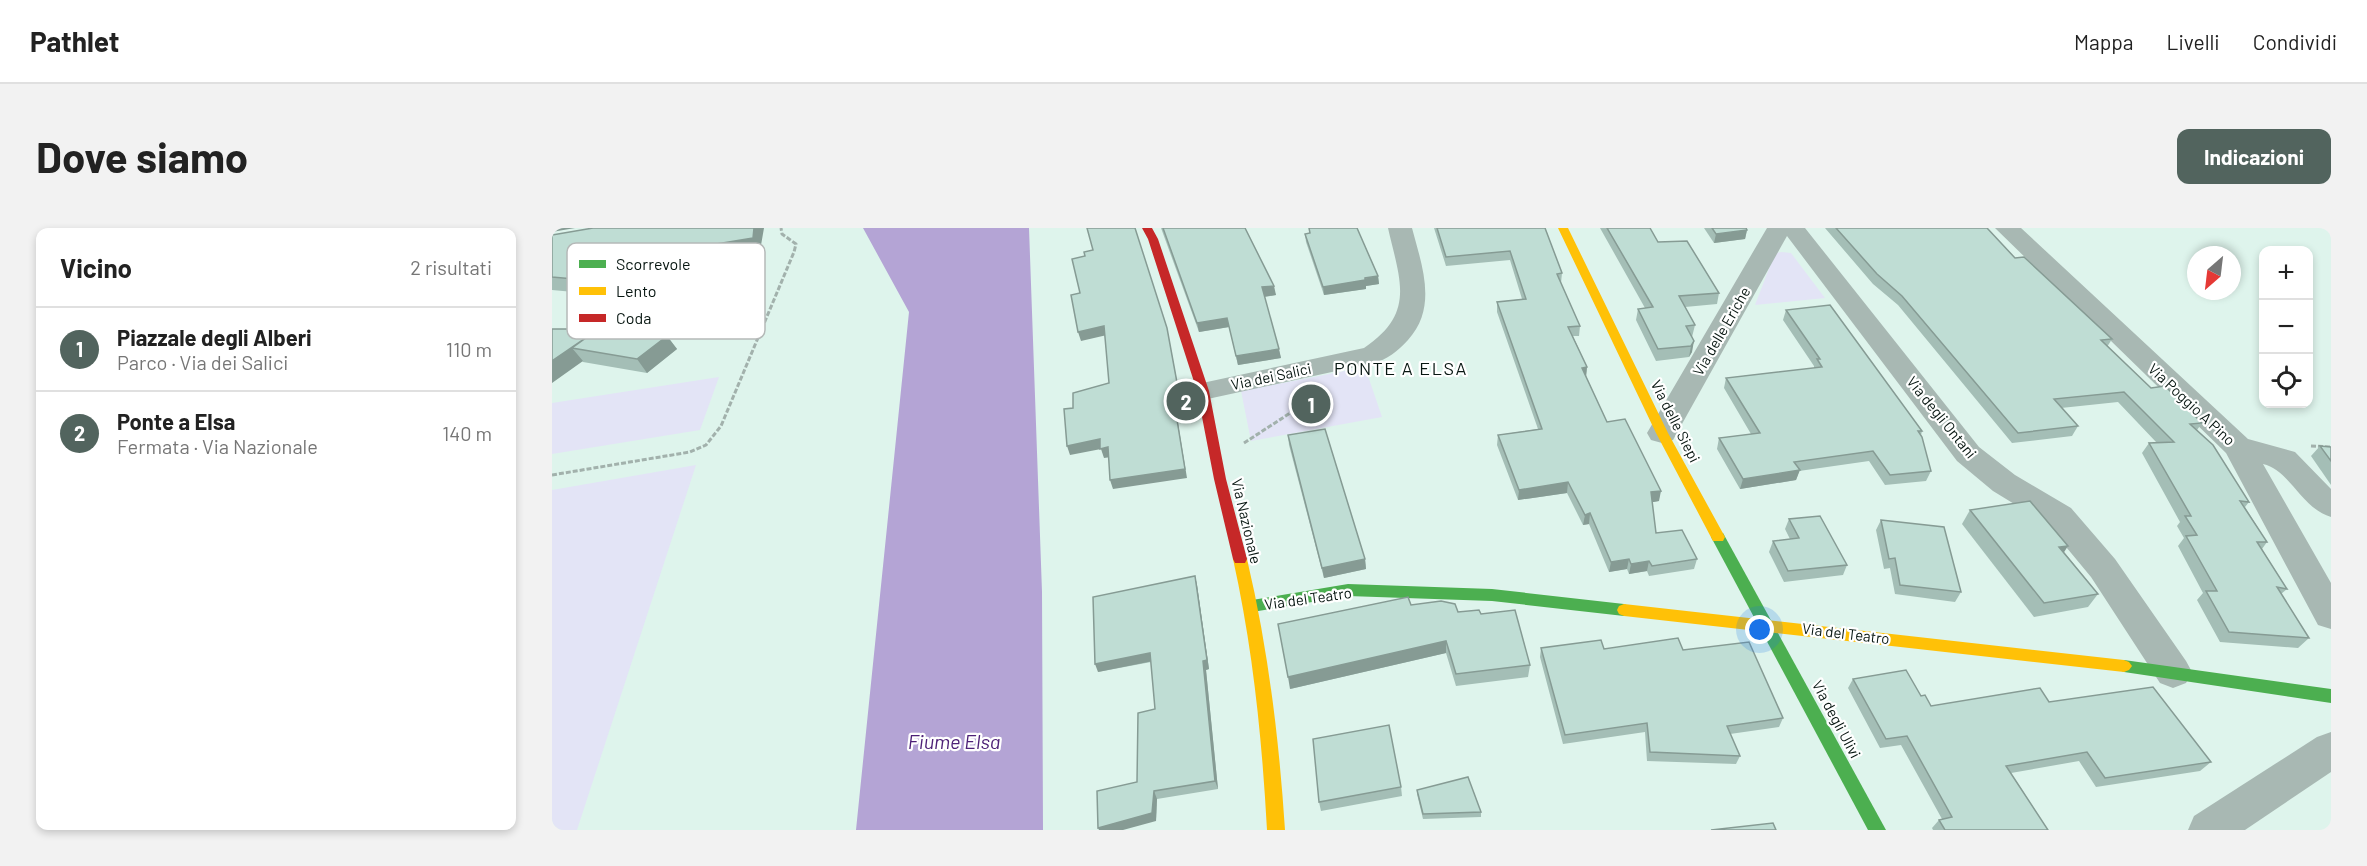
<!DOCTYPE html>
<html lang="it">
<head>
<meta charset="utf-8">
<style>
	:root { --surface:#fff; --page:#f2f2f2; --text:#222; --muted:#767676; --line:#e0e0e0; --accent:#52645e }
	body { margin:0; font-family:Barlow,sans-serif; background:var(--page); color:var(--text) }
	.controls { position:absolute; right:18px; top:18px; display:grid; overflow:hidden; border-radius:12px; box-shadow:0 3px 9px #0003 }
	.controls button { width:54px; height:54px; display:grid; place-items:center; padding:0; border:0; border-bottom:2px solid var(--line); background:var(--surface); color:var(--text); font:30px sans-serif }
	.compass { position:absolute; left:1635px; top:18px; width:54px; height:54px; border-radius:50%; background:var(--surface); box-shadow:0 3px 9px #0003; rotate:208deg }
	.you { position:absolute; left:1208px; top:402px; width:21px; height:21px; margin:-15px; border:4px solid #fff; border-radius:50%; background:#1a73e8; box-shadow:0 0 0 9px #1a73e833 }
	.badge { display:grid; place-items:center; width:39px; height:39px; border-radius:50%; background:var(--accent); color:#fff; font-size:20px; font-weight:700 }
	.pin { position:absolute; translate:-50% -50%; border:3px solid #fff; box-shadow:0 2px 6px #0006 }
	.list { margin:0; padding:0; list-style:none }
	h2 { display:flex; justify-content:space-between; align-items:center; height:78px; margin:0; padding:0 24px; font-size:26px }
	h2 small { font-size:20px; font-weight:400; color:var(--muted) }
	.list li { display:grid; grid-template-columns:39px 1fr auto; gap:18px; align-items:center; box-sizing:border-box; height:84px; padding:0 24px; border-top:2px solid var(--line) }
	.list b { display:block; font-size:22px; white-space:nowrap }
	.list p { margin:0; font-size:20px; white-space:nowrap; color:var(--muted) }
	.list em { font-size:20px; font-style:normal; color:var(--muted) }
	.icon { flex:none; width:33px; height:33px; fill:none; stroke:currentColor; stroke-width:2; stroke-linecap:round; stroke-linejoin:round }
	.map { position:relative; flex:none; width:1779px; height:602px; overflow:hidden; border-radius:12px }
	header { display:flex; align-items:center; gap:36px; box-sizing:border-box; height:84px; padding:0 30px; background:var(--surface); border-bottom:2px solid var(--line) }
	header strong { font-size:28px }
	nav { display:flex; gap:33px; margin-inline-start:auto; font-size:21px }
	.intro { display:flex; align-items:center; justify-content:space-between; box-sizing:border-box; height:144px; padding:0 36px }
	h1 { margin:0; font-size:42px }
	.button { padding:15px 27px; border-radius:12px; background:var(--accent); color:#fff; font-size:21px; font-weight:700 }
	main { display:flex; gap:36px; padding:0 36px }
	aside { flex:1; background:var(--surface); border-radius:12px; box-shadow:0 3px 9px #0003 }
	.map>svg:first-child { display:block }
</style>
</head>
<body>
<header>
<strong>Pathlet</strong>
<nav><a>Mappa</a><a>Livelli</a><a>Condividi</a></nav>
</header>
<div class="intro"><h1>Dove siamo</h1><a class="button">Indicazioni</a></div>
<main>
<aside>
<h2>Vicino<small>2 risultati</small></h2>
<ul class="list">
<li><span class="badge">1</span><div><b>Piazzale degli Alberi</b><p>Parco · Via dei Salici</p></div><em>110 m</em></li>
<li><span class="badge">2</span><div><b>Ponte a Elsa</b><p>Fermata · Via Nazionale</p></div><em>140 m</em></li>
</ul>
</aside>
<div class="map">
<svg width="1779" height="602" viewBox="0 0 1779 602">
	<rect width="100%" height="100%" fill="#def4ec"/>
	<g fill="#e3e4f6">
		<polygon points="1230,24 1239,25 1273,70 1203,77 1223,25"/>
		<polygon points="813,139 830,189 699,213 689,163"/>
		<polygon points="167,149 148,202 0,226 0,175"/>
		<polygon points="144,237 25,602 0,602 0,262"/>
	</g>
	<polygon fill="#b4a4d5" points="311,0 477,0 490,364 491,602 304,602 357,84"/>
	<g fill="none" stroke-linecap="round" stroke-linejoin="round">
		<g stroke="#a2b1ac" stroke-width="3" stroke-dasharray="5 2" stroke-linecap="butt">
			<polyline points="692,215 769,165"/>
			<polyline points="1759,218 1779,219"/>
			<polyline points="0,247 138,224 154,217 169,198 242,24 244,16 230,6 229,0"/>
		</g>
		<g fill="#a8b8b3" fill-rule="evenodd">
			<path d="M836,0H860C870,38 886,79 856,112C846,123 835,132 821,135L651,172L641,169L637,163L641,157L812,120C864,85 848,53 836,0Z"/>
			<polygon points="1215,0 1253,0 1427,219 1463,247 1519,280 1563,331 1634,433 1640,444 1634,455 1621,460 1608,455 1539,349 1495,296 1441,263 1405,233 1235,8 1121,212 1110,215 1099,212 1095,205"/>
			<path d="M1443,0H1469L1696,211L1743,224L1779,261V289C1749,280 1739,243 1711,236L1779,355V401L1766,397L1674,225Z"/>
			<polygon points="1779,504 1779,544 1693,602 1636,602 1642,588 1765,509"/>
		</g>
		<g fill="#4caf50" fill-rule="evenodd">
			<polygon points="1166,304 1171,305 1334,602 1316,602 1159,309"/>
			<polygon points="796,356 940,361 1072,376 1077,378 1079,382 1077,386 1072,388 940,373 796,368 700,384 695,382 693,378 695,374 700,372"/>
			<polygon points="1572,432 1779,461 1779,475 1572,444 1567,442 1564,438 1567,434"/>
		</g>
		<g fill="#ffc107" fill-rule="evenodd">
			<polygon points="1006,0 1016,0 1116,205 1173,309 1171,313 1161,313 1104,205"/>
			<path d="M688,326L693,327L695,331C716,420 727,510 733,602H715C710,511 701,421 681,331L683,327Z"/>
			<polygon points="1072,376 1572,432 1577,434 1580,438 1577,442 1572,444 1072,388 1067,386 1065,382 1067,378"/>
		</g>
		<polygon fill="#c62828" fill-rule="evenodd" points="590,0 600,0 606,11 657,163 674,251 695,331 693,335 683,335 681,331 662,251 645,163 596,11"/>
	</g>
	<g fill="#a4beb6">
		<polygon points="609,0 693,0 724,67 712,69 729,130 686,137 677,99 647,104"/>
		<polygon points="757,0 805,0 826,48 827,56 814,58 814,61 772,67 754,14 753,6 757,5"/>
		<polygon points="882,0 993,0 1010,45 1009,55 1028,98 1027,108 1021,108 1035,139 1034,148 1055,194 1107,273 1100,274 1104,305 1145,331 1142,341 1097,348 1095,343 1077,346 1075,341 1057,344 1037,296 1031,297 1015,265 966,272 945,217 946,207 986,201 945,84 945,74 970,71 958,32 894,38"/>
		<polygon points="1048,0 1098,0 1106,14 1167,65 1165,76 1133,79 1143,97 1140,109 1140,124 1137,129 1104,133 1084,92 1086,81 1093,80"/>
		<polygon points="1152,0 1194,0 1195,2 1193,11 1162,15"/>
		<polygon points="1273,0 1435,0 1463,30 1560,111 1555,119 1599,160 1650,195 1645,202 1697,274 1693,279 1715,314 1710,321 1735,361 1729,366 1757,410 1746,420 1668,414 1645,372 1651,365 1626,318 1632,310 1625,298 1628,294 1590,225 1597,215 1605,215 1566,174 1509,180 1526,198 1520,208 1460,215 1346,77 1321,56"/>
		<polygon points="0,7 208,23 143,34 98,71 0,62 0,63"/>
		<polygon points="1234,82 1370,203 1369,207 1379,243 1374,253 1333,257 1317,233 1247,243 1244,252 1188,261 1165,221 1167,210 1199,206 1172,160 1174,150 1262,140 1262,138 1231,92"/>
		<polygon points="0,101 115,108 125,121 95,145 31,134"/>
		<polygon points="736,207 813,331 814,341 772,350 737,217"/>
		<polygon points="1768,218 1779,219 1779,257 1759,228"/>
		<polygon points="1418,282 1512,324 1546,366 1536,379 1482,389 1410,296"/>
		<polygon points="1237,291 1295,337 1291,347 1232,354 1217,324 1221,313 1238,311 1233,301"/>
		<polygon points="1329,292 1409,364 1403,374 1343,366 1338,340 1332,341 1324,302"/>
		<polygon points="643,348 645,357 657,441 654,442 666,561 605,571 604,593 585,554 603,481 599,434 546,444"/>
		<polygon points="859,377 906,384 929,386 978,437 976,449 904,458 894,425 738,461"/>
		<polygon points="989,420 1052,421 1231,490 1227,499 1178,506 1188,528 1184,536 1095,533 1093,504 1011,516 988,429"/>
		<polygon points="1301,451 1369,468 1379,478 1497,474 1659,534 1648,543 1544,559 1527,533 1459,545 1496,602 1381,602 1380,600 1387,592 1390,591 1349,517 1328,520 1296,460"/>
		<polygon points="849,559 850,568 769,583 767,574"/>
		<polygon points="865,562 929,584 929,589 871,591 865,566"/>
	</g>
	<g fill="#869b94">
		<polygon points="0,0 23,0 0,4"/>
		<polygon points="202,0 212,0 208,23 143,34 98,71 88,57 134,21"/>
		<polygon points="1195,2 1193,11 1162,15 1164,6"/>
		<polygon points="826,48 827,56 814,58 814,61 772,67 771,59"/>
		<polygon points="722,58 724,67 711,69 710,59"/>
		<polygon points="675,90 677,99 647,104 645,95"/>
		<polygon points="552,98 555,107 529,113 526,104"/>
		<polygon points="615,100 628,170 622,171 635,250 561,261 558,252 620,161"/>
		<polygon points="45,102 20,120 31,133 0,155 0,133"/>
		<polygon points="115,108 125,121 95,145 85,131"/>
		<polygon points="1142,113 1140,124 1137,129 1139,118"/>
		<polygon points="727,121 729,130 686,137 684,128"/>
		<polygon points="1035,139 1034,149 1030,140"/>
		<polygon points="548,211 556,219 559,229 552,230 549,221 518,227 515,218"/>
		<polygon points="1248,242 1244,252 1188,261 1191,251"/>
		<polygon points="1016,254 1015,265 966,272 967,262"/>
		<polygon points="1109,263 1107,273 1096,275 1099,264"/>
		<polygon points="1038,285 1037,296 1031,297 1033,287"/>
		<polygon points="1516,318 1507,332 1507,319"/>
		<polygon points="813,331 814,341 772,350 770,340"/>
		<polygon points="1077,331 1075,341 1057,344 1059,334"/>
		<polygon points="1097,333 1095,343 1077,346 1079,336"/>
		<polygon points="643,348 645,357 657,441 654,442 666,561 663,553"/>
		<polygon points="894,413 894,425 738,461 736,449"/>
		<polygon points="598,425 601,433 546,444 543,436"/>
		<polygon points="602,563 605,571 604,593 571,602 547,602 546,600"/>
	</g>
	<g fill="#bfddd4" stroke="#869b94" stroke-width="1.5">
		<polygon points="41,0 202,0 201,10 134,21 88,57 0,49 0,7"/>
		<polygon points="535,0 583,0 615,100 626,160 620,161 633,241 558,252 556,219 548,221 548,211 515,218 512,181 521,180 521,165 557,155 552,98 526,104 519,67 528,65 520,31 533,28 532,24 541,22"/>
		<polygon points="611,0 693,0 722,58 710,59 727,121 684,128 675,90 645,95"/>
		<polygon points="757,0 805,0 826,48 813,50 813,52 771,59 753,6 758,5"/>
		<polygon points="885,0 993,0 1010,45 1005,46 1028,98 1016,99 1035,139 1030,140 1055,194 1073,191 1109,263 1099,264 1104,305 1130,302 1145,331 1100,338 1097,333 1079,336 1077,331 1059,334 1038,285 1033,287 1016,254 967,262 946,207 990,201 945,74 974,71 958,23 894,29"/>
		<polygon points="1055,0 1098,0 1106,14 1135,13 1167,65 1127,68 1143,97 1134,98 1142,113 1139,118 1106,121 1086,81 1101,79"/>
		<polygon points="1160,0 1194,0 1195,2 1164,6"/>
		<polygon points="1284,0 1435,0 1463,30 1472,29 1560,111 1549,112 1599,160 1613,158 1650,195 1638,196 1661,217 1697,274 1688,273 1715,314 1705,314 1735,361 1725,359 1757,410 1677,404 1654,363 1665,363 1634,308 1645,307 1633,288 1639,288 1597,215 1622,214 1572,164 1502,171 1526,198 1466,205 1350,68 1325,46"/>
		<polygon points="1278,77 1370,203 1366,203 1370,209 1379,243 1338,247 1321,223 1242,234 1248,242 1191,251 1167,210 1208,205 1174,150 1270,139 1265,131 1268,131 1234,82"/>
		<polygon points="52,97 115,108 85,131 20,120 45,102 0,133 0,101 47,101"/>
		<polygon points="773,201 813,331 770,340 736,207"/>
		<polygon points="1768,218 1779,219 1779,233"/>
		<polygon points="1478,273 1516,318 1507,319 1546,366 1492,375 1418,282"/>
		<polygon points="1268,288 1295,337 1236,343 1221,313 1247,310 1237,291"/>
		<polygon points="1329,292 1392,299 1409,364 1348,357 1343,330 1337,331"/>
		<polygon points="643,348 655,432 651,433 663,553 602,563 600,585 546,600 545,563 585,554 586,485 603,481 598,425 543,436 541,369"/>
		<polygon points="856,369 859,377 889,373 903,376 906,384 927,382 929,386 963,382 978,437 904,446 894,413 736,449 726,396"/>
		<polygon points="1126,410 1131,422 1197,414 1231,490 1175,498 1188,528 1098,524 1095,495 1013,507 989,420 1049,412 1052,421"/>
		<polygon points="1354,442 1369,468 1373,467 1379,478 1488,460 1497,474 1601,459 1659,534 1553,550 1535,524 1454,538 1496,602 1393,602 1387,592 1400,589 1355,508 1334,511 1301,451"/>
		<polygon points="837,497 849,559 767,574 761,511"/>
		<polygon points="916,549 929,584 871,586 865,562"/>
		<polygon points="1221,595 1224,602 1159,602"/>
	</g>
	<g text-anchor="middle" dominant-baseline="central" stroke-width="4.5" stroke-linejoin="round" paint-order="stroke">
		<g font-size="15" fill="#071611" stroke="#fff">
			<text transform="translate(1169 103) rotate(-60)">Via delle Eriche</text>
			<text transform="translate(719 148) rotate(-12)">Via dei Salici</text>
			<text transform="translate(1640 176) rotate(43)">Via Poggio A Pino</text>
			<text transform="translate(1390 189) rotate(51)">Via degli Ontani</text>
			<text transform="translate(1124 193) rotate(63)">Via delle Siepi</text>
			<text transform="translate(695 293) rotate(77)">Via Nazionale</text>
			<text transform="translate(756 370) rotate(-8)">Via del Teatro</text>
			<text transform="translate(1294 405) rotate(7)">Via del Teatro</text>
			<text transform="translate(1285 491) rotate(62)">Via degli Ulivi</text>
		</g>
		<g font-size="18" letter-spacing="1.5" fill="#071611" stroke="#fff">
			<text x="849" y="140">PONTE A ELSA</text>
		</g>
		<g font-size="20" font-style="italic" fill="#4d2077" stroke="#fff">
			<text x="402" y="513">Fiume Elsa</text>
		</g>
	</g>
	<rect x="15" y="15" width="198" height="96" rx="9" fill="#fff" stroke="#b5b9b8" stroke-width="1.5"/>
	<rect x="27" y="32" width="27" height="8" fill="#4caf50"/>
	<rect x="27" y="59" width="27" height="8" fill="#ffc107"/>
	<rect x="27" y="86" width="27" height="8" fill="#c62828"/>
	<g font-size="16" fill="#071611">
		<text x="64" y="42">Scorrevole</text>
		<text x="64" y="69">Lento</text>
		<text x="64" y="96">Coda</text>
	</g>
</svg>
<div class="controls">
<button>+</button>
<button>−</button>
<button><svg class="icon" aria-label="locate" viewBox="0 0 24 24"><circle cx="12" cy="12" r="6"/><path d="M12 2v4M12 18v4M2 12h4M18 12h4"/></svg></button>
</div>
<svg class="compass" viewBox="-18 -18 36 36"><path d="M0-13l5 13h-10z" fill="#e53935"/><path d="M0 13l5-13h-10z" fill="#767676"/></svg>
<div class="you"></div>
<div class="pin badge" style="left:759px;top:176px">1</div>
<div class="pin badge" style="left:634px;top:173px">2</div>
</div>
</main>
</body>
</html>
